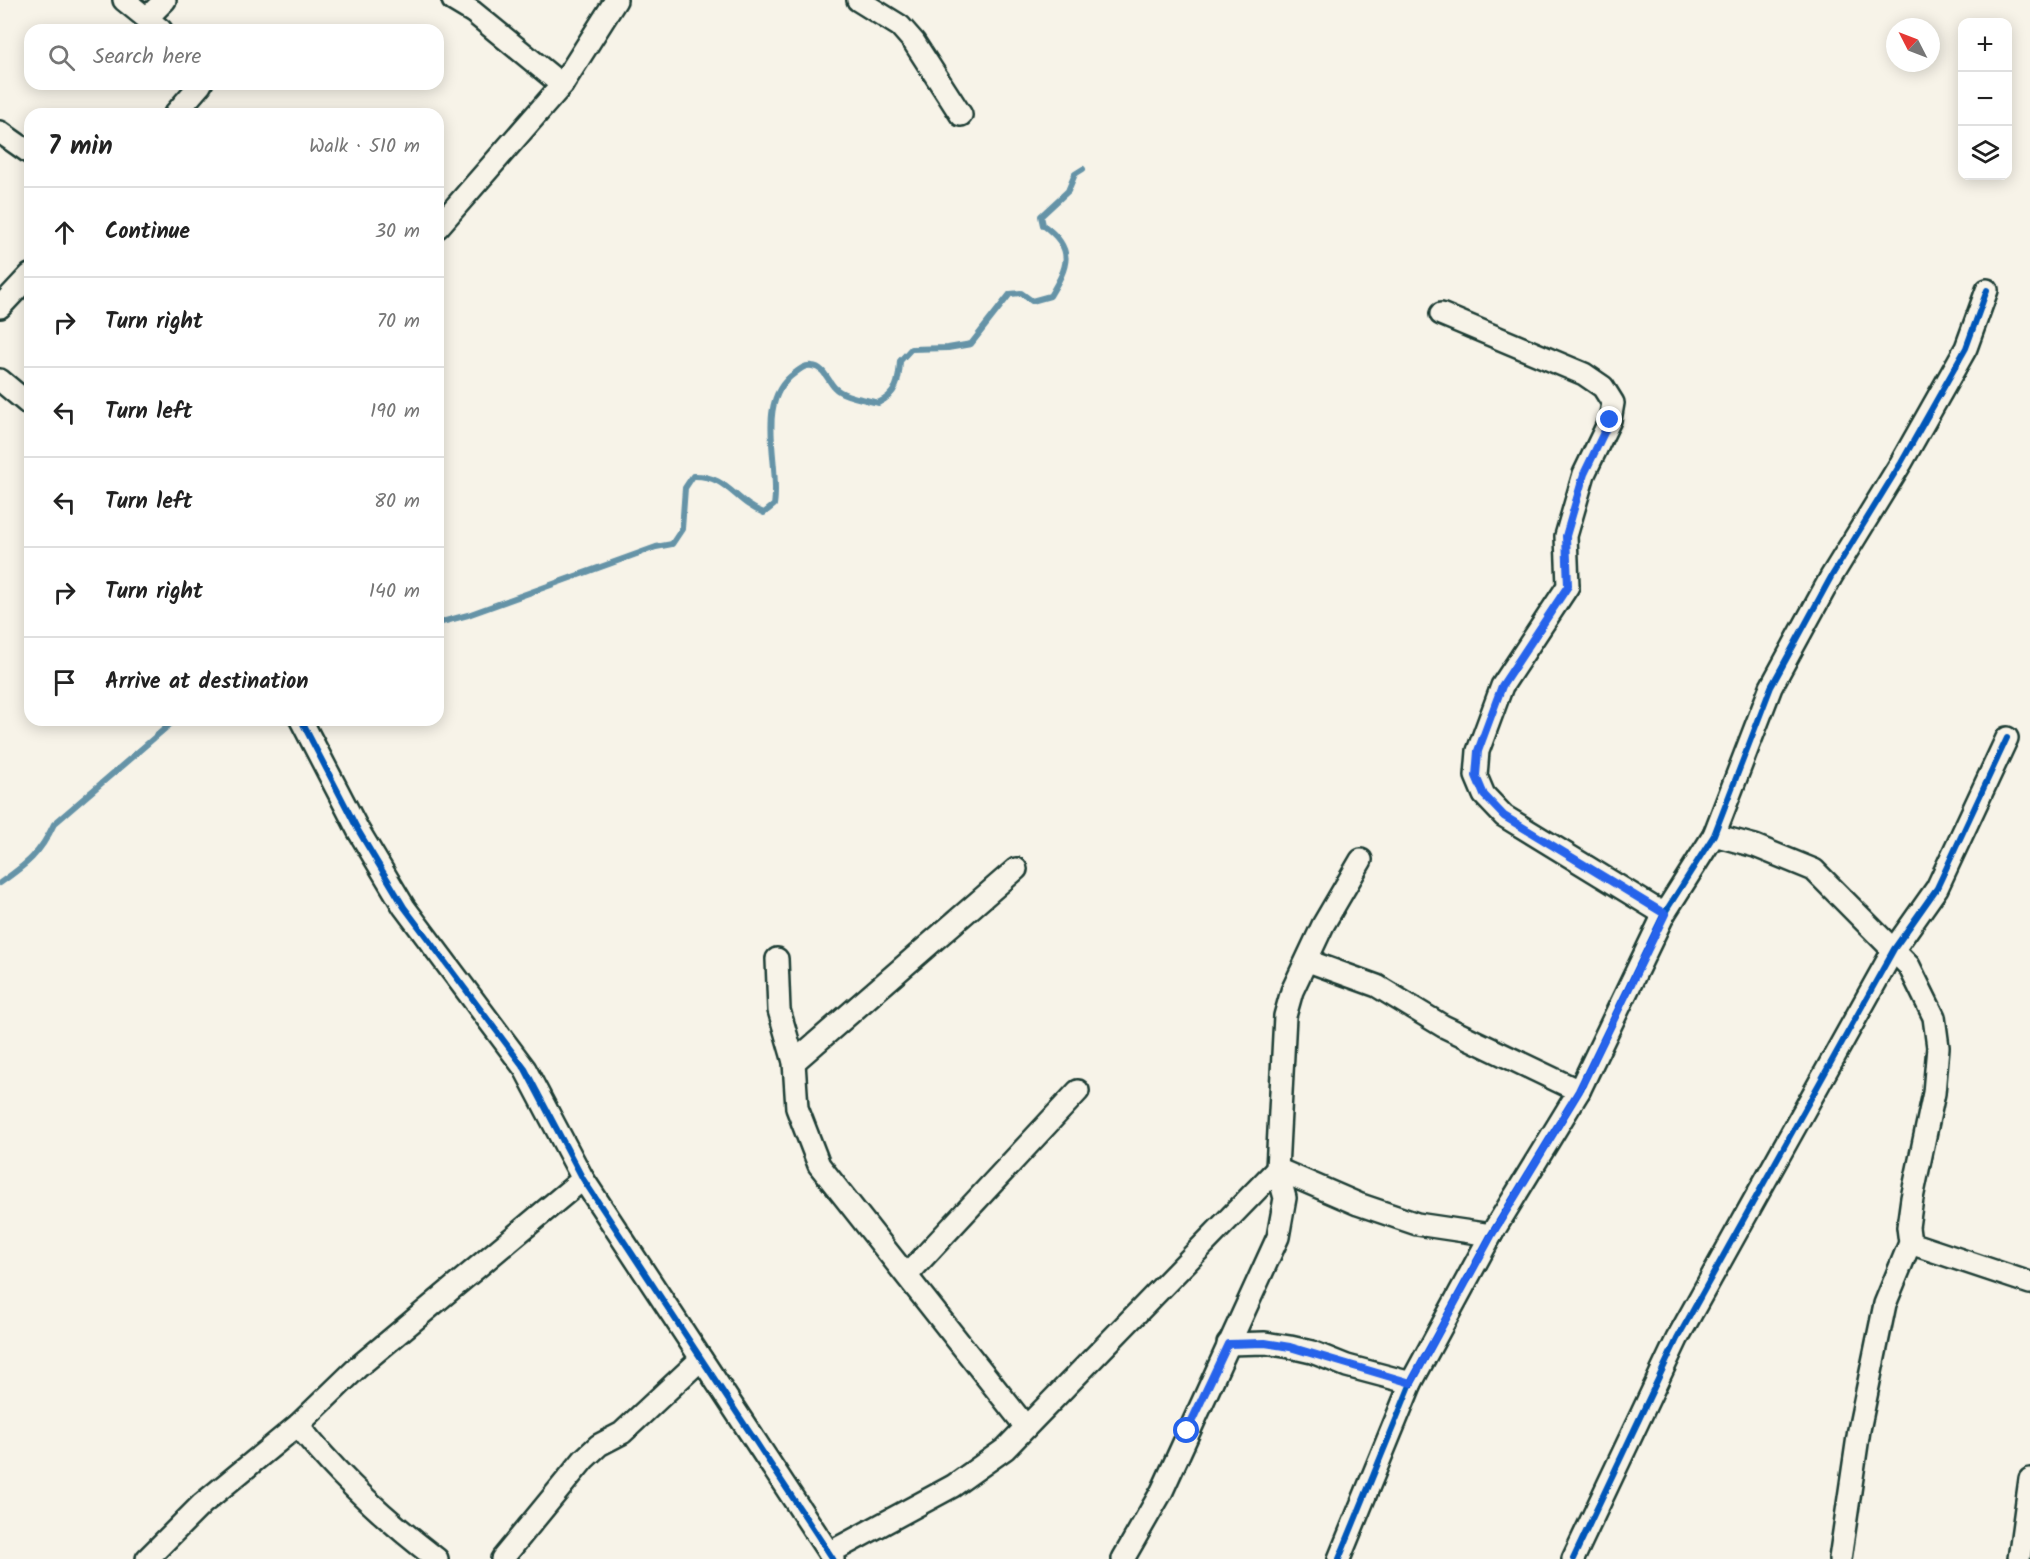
<!DOCTYPE html>
<html lang="en">
<head>
<meta charset="utf-8">
<style>
	:root { --surface:#fff; --page:#f6f6f6; --text:#222; --muted:#767676; --line:#e0e0e0 }
	body { margin:0; font-family:Kalam,sans-serif; background:var(--page); color:var(--text) }
	.controls { position:absolute; right:18px; top:18px; display:grid; overflow:hidden; border-radius:12px; box-shadow:0 3px 15px #0003 }
	.controls button { width:54px; height:54px; display:grid; place-items:center; padding:0; border:0; border-bottom:2px solid var(--line); background:var(--surface); color:var(--text); font:30px sans-serif }
	.compass { position:absolute; left:1886px; top:18px; width:54px; height:54px; border-radius:50%; background:var(--surface); box-shadow:0 3px 15px #0003; rotate:312deg }
	.stop { position:absolute; width:18px; height:18px; margin:-14px; border:4px solid #2563eb; border-radius:50%; background:#fff }
	.stop.end { background:#2563eb; border-color:#fff; box-shadow:0 2px 6px #0008 }
	.list { margin:0; padding:0; list-style:none }
	h2 { display:flex; justify-content:space-between; align-items:center; height:78px; margin:0; padding:0 24px; font-size:26px }
	h2 small { font-size:20px; font-weight:400; color:var(--muted) }
	.list li { display:grid; grid-template-columns:39px 1fr auto; gap:18px; align-items:center; box-sizing:border-box; height:90px; padding:0 24px; border-top:2px solid var(--line) }
	.list b { display:block; font-size:22px; white-space:nowrap }
	.list em { font-size:20px; font-style:normal; color:var(--muted) }
	.icon { flex:none; width:33px; height:33px; fill:none; stroke:currentColor; stroke-width:2; stroke-linecap:round; stroke-linejoin:round }
	.map { position:relative; flex:none; width:2030px; height:1559px; overflow:hidden }
	.search { position:absolute; background:var(--surface); box-shadow:0 3px 15px #0003; left:24px; top:24px; width:420px; height:66px; display:flex; align-items:center; gap:15px; box-sizing:border-box; padding:0 21px; border-radius:18px; color:var(--muted); font-size:22px }
	.panel { position:absolute; background:var(--surface); box-shadow:0 3px 15px #0003; left:24px; top:108px; width:420px; height:618px; border-radius:18px }
	.map>svg:first-child { display:block }
</style>
</head>
<body>
<div class="map">
<svg width="2030" height="1559" viewBox="0 0 2030 1559">
	<rect width="100%" height="100%" fill="#f7f3e8"/>
	<filter id="ink" filterUnits="userSpaceOnUse"><feTurbulence type="fractalNoise" baseFrequency=".0167" numOctaves="2"/><feDisplacementMap in="SourceGraphic" scale="12" xChannelSelector="R" yChannelSelector="G"/><feConvolveMatrix kernelMatrix="1 2 1 2 8 2 1 2 1" color-interpolation-filters="sRGB"/></filter>
	<g filter="url(#ink)">
		<g fill="none" stroke-linecap="round" stroke-linejoin="round">
			<g stroke="#6593a7" stroke-width="6">
				<path d="M438,623L468,615L656,547L672,544L682,529L685,488L693,476C728,475 734,502 764,513L774,505C781,464 753,402 795,373C800,369 805,365 812,366C824,367 827,379 834,387C843,397 865,399 878,403C897,394 899,381 900,361L911,349L948,348L971,344L1010,294L1021,293L1032,301L1050,296C1068,266 1076,249 1043,225L1041,216L1068,191L1075,174L1083,169"/>
				<path d="M0,883C27,864 40,854 54,824L175,720"/>
			</g>
			<defs>
				<g id="minor">
					<polyline points="124,0 161,30"/>
					<polyline points="453,0 473,12 562,85"/>
					<polyline points="858,0 900,26 914,42 961,115"/>
					<polyline points="147,18 165,0"/>
					<polyline points="175,114 201,84"/>
					<polyline points="0,132 30,153"/>
					<polyline points="438,227 562,85 616,0"/>
					<polyline points="0,307 30,275"/>
					<polyline points="1441,314 1584,374 1603,387 1613,403 1610,420 1584,474 1566,536 1568,586 1502,686 1478,751 1476,776 1484,795 1504,816 1664,914"/>
					<polyline points="0,380 30,405"/>
					<polyline points="301,720 358,830 404,907 525,1069 583,1179 833,1559"/>
					<polyline points="1714,835 1755,846 1814,870 1909,966 1934,1017 1938,1047 1934,1093 1912,1198 1908,1227 1910,1243 1885,1304 1859,1430 1840,1559"/>
					<polyline points="777,959 779,1010 794,1062 797,1108 819,1165 1026,1427"/>
					<polyline points="1308,961 1377,986 1443,1026 1579,1091"/>
					<polyline points="794,1062 1016,869"/>
					<polyline points="1910,1243 2030,1283"/>
					<polyline points="907,1275 1078,1091"/>
					<polyline points="1228,1344 1265,1343 1290,1347 1312,1352 1347,1366 1411,1383"/>
					<path d="M298,1425C337,1475 386,1520 437,1559"/>
					<polyline points="829,1553 953,1486 1005,1449 1277,1169 1358,1204 1417,1224 1491,1235"/>
					<polyline points="147,1559 202,1504 298,1425 358,1367 583,1179"/>
					<polyline points="502,1559 584,1459 599,1445 622,1433 701,1359"/>
					<polyline points="1123,1559 1162,1491 1278,1237 1285,1198 1277,1169 1285,1016 1292,991 1323,925 1361,860"/>
					<polyline points="1339,1559 1411,1383 1491,1235 1579,1091 1664,914 1714,835 1771,687 1831,577 1901,463 1966,348 1987,290"/>
					<polyline points="1573,1559 1677,1339 1894,949 1937,888 2007,738"/>
					<polyline points="2019,1559 2030,1479"/>
				</g>
			</defs>
			<use href="#minor" stroke="#1f3d34" stroke-width="26"/>
			<use href="#minor" stroke="#f7f3e8" stroke-width="21"/>
			<defs>
				<g id="cycleway">
					<polyline points="301,720 358,830 404,907 525,1069 583,1179 833,1559"/>
					<polyline points="1339,1559 1411,1383 1491,1235 1579,1091 1664,914 1714,835 1771,687 1831,577 1901,463 1966,348 1987,290"/>
					<polyline points="1573,1559 1677,1339 1894,949 1937,888 2007,738"/>
				</g>
			</defs>
			<use href="#cycleway" stroke="#f7f3e8" stroke-width="10"/>
			<use href="#cycleway" stroke="#0057b8" stroke-width="6"/>
		</g>
	</g>
	<g fill="none" stroke-linecap="round" stroke-linejoin="round" filter="url(#ink)">
		<polyline stroke="#2563eb" stroke-width="8" points="1187,1431 1228,1344 1265,1343 1290,1347 1411,1383 1491,1236 1579,1091 1665,914 1504,816 1484,795 1476,776 1478,751 1502,686 1568,586 1566,536 1584,474 1610,420"/>
	</g>
</svg>
<div class="controls">
<button>+</button>
<button>−</button>
<button><svg class="icon" aria-label="layers" viewBox="0 0 24 24"><path d="M12 4l9 5-9 5-9-5zM3 14l9 5 9-5"/></svg></button>
</div>
<svg class="compass" viewBox="-18 -18 36 36"><path d="M0-13l5 13h-10z" fill="#e53935"/><path d="M0 13l5-13h-10z" fill="#767676"/></svg>
<div class="stop" style="left:1187px;top:1431px"></div>
<div class="stop end" style="left:1610px;top:420px"></div>
<div class="search"><svg class="icon" aria-label="search" viewBox="0 0 24 24"><circle cx="10" cy="10" r="6"/><path d="M15 15l6 6"/></svg>Search here</div>
<section class="panel">
<h2>7 min<small>Walk · 510 m</small></h2>
<ul class="list">
<li><svg class="icon" aria-label="ahead" viewBox="0 0 24 24"><path d="M12 20V5M6 11l6-6 6 6"/></svg><div><b>Continue</b></div><em>30 m</em></li>
<li><svg class="icon" aria-label="right" viewBox="0 0 24 24"><path d="M7 20v-9h11M14 6l5 5-5 5"/></svg><div><b>Turn right</b></div><em>70 m</em></li>
<li><svg class="icon" aria-label="left" viewBox="0 0 24 24"><path d="M17 20v-9H6M10 6l-5 5 5 5"/></svg><div><b>Turn left</b></div><em>190 m</em></li>
<li><svg class="icon" aria-label="left" viewBox="0 0 24 24"><path d="M17 20v-9H6M10 6l-5 5 5 5"/></svg><div><b>Turn left</b></div><em>80 m</em></li>
<li><svg class="icon" aria-label="right" viewBox="0 0 24 24"><path d="M7 20v-9h11M14 6l5 5-5 5"/></svg><div><b>Turn right</b></div><em>140 m</em></li>
<li><svg class="icon" aria-label="arrive" viewBox="0 0 24 24"><path d="M6 21V4h12l-3 4 3 4H6"/></svg><div><b>Arrive at destination</b></div></li>
</ul>
</section>
</div>
</body>
</html>
